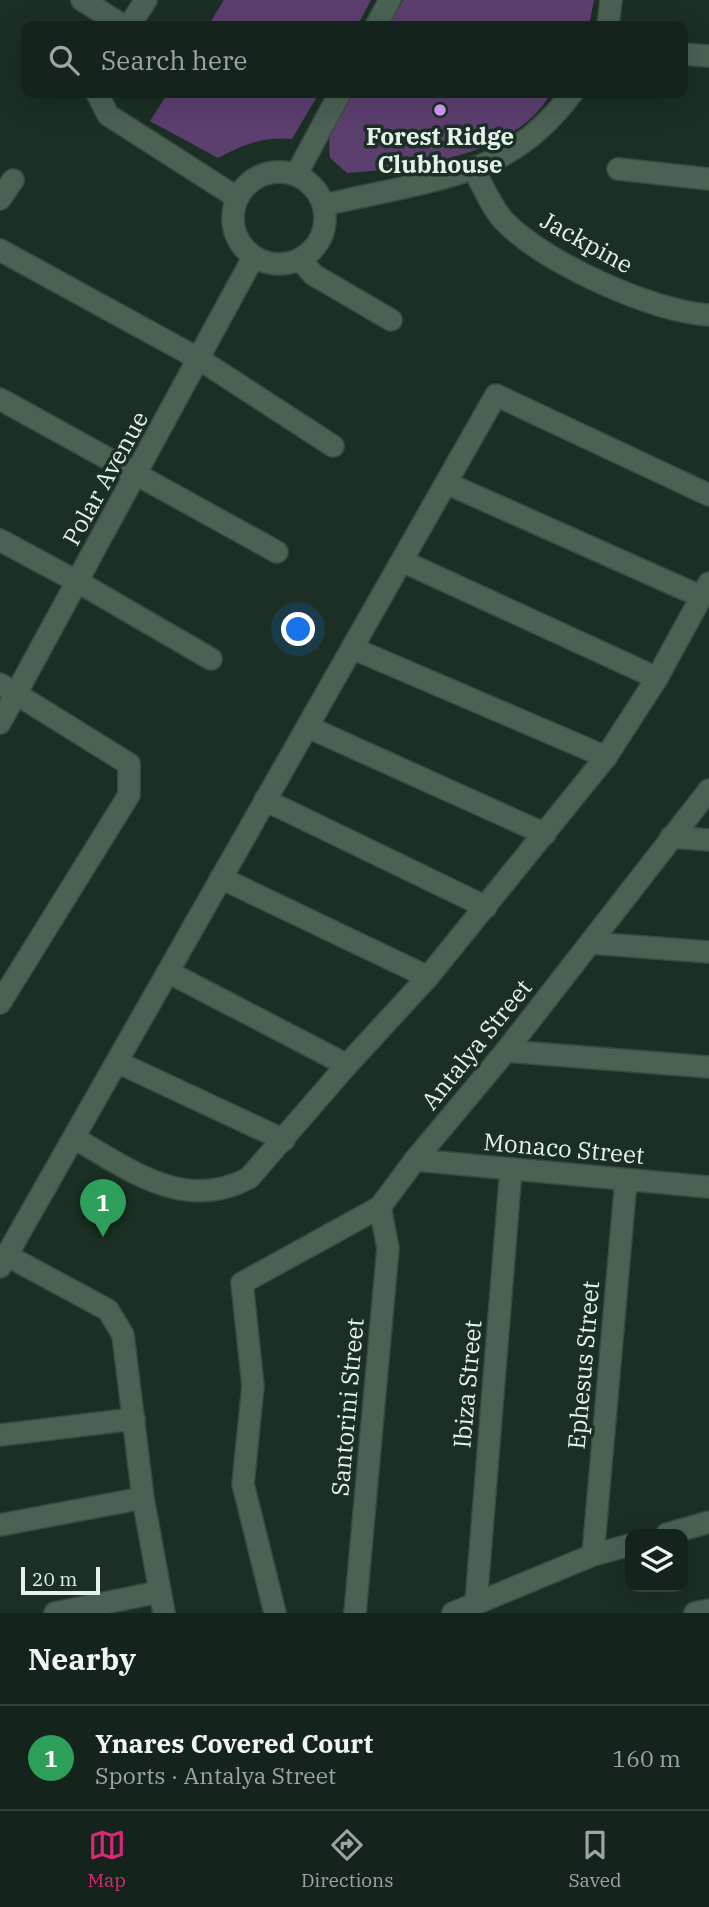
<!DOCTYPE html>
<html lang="en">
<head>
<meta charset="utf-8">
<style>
	:root { --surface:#14231b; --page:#212f28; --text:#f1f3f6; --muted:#9da4a3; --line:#33403a; --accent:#db2777 }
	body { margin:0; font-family:"IBM Plex Serif",serif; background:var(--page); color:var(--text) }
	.controls { position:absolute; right:21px; bottom:21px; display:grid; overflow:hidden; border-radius:14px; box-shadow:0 7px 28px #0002 }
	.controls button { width:63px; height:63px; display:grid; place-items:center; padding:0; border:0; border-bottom:2px solid var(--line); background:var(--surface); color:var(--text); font:35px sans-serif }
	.scale { position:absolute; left:21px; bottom:18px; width:79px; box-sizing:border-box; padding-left:7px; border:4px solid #e5f2ea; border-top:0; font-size:19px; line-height:24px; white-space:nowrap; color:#e5f2ea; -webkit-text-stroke:5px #1b2f24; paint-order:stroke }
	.you { position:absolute; left:299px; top:630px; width:24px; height:24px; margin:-18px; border:5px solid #fff; border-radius:50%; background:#1a73e8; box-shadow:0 0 0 10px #1a73e833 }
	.badge { display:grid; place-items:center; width:46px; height:46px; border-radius:50%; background:var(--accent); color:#fff; font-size:23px; font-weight:700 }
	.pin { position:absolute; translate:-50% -58px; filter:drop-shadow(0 2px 4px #0008) }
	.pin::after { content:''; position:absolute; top:37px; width:24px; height:21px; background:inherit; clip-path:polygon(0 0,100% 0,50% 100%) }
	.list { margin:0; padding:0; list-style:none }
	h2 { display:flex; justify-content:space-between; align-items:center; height:91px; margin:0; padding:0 28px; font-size:30px }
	h2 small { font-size:23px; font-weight:400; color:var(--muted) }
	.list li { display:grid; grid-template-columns:46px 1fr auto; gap:21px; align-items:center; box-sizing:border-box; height:105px; padding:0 28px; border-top:2px solid var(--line) }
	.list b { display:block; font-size:26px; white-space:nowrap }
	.list p { margin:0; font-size:23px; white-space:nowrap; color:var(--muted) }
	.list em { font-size:23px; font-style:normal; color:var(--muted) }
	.icon { flex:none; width:38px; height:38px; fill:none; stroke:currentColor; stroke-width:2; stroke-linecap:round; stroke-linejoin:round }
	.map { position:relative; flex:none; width:709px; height:1613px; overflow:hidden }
	.search { position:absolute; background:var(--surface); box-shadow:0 7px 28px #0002; left:21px; right:21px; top:21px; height:77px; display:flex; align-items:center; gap:18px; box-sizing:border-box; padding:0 24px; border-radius:14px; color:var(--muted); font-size:26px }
	.sheet { height:196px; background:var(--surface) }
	nav { display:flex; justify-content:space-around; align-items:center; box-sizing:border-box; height:98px; border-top:2px solid var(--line); background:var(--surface); font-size:19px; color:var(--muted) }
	nav a { display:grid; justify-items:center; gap:4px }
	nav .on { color:var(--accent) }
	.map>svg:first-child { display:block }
</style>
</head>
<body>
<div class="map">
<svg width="709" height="1613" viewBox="0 0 709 1613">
	<rect width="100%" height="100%" fill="#1b2f24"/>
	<g fill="#5c3e6f">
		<polygon points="224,0 371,0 357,26 208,26"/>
		<polygon points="403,0 594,0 589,26 388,26"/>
		<path d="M168,93H319L292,139C263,136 243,145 218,158L150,121Z"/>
		<path d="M351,93H552C546,101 539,111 531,118C487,159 405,169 347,173L330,158C326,129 337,117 351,93Z"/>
	</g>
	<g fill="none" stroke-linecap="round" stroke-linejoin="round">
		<defs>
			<g id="street">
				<polyline points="82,0 124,26"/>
				<polyline points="129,26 146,0"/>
				<polyline points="376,26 390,0"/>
				<polyline points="608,26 611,0"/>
				<polyline points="683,54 709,56"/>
				<polyline points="97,93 108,115 236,197"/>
				<path d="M473,168C482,184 493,211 506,223C548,264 651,311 709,315"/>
				<polyline points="618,169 709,179"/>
				<circle cx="279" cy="218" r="46"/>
				<polyline points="296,175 340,93"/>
				<polyline points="0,199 13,180"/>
				<path d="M324,205C377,192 458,181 505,154C531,139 555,116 572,93"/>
				<polyline points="0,250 199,359 333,446"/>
				<polyline points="300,260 314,275 391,320"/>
				<polyline points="0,399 277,552"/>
				<polyline points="446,483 702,597"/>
				<polyline points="0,540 78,582 211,659"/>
				<polyline points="402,561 657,678"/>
				<polyline points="352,648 606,757"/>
				<polyline points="0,684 129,764 129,795 0,1003"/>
				<polyline points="0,723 253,258"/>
				<polyline points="308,727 545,834"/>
				<polyline points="265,800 486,907"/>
				<polyline points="671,837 709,840"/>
				<polyline points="221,878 428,977"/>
				<polyline points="590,943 709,952"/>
				<polyline points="168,972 347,1065"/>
				<polyline points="506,1051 709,1067"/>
				<polyline points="117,1062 284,1140"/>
				<path d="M74,1138C129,1169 184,1213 249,1178L347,1065L428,977L606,757L657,678L709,583"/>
				<polyline points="415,1160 709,1187"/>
				<polyline points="6,1255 108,1310 123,1335 143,1498 164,1613"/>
				<polyline points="0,1267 496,395 709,495"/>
				<polyline points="0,1435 134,1419"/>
				<polyline points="0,1525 143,1498"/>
				<polyline points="667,1534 709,1522"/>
				<polyline points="593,1555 626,1180"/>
				<polyline points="476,1603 511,1169"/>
				<polyline points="55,1613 159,1592"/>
				<polyline points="275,1613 243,1484 253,1386 242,1283 380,1207 415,1160 506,1051 709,790"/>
				<polyline points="355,1613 388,1248 380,1207"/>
				<polyline points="453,1613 593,1555 630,1545"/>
			</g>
			<polyline id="secondary" points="695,1613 709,1610"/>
		</defs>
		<use href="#street" stroke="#3a4c42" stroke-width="24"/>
		<use href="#secondary" stroke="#3a4c42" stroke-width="24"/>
		<use href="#street" stroke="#4b6154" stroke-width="21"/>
		<use href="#secondary" stroke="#4b6154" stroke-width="21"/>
	</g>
	<circle fill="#d69bfa" stroke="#1b2f24" stroke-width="2.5" cx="440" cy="110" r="7"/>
	<g text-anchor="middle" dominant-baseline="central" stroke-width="7" stroke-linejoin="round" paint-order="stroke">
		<g font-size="24" font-weight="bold" fill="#e5f2ea" stroke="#1b2f24">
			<text x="440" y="136">Forest Ridge<tspan x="440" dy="28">Clubhouse</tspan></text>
		</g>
		<g font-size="24" fill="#e5f2ea" stroke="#1b2f24">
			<text transform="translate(587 242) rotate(29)">Jackpine</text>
			<text transform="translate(105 478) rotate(-61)">Polar Avenue</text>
			<text transform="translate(476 1044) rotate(-51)">Antalya Street</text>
			<text transform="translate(564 1148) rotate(5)">Monaco Street</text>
			<text transform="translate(583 1365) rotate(-85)">Ephesus Street</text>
			<text transform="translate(467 1384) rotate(-85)">Ibiza Street</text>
			<text transform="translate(347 1407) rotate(-85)">Santorini Street</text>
		</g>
	</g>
</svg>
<div class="controls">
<button><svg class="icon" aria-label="layers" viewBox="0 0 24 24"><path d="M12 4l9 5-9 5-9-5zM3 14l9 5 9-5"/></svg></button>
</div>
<div class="scale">20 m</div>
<div class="you"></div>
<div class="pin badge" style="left:103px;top:1237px;background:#2e9e5b">1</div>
<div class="search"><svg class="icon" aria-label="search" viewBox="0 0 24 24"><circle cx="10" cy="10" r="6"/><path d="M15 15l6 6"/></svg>Search here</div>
</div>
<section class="sheet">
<h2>Nearby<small></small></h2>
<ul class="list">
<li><span class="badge" style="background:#2e9e5b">1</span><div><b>Ynares Covered Court</b><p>Sports · Antalya Street</p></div><em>160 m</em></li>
</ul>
</section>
<nav>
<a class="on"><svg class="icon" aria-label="map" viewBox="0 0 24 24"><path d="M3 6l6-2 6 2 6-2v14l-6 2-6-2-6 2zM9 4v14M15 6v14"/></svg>Map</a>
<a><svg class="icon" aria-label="directions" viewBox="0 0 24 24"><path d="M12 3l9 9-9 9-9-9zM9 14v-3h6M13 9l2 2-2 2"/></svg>Directions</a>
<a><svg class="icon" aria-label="saved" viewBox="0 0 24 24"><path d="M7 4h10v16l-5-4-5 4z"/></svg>Saved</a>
</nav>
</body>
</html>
